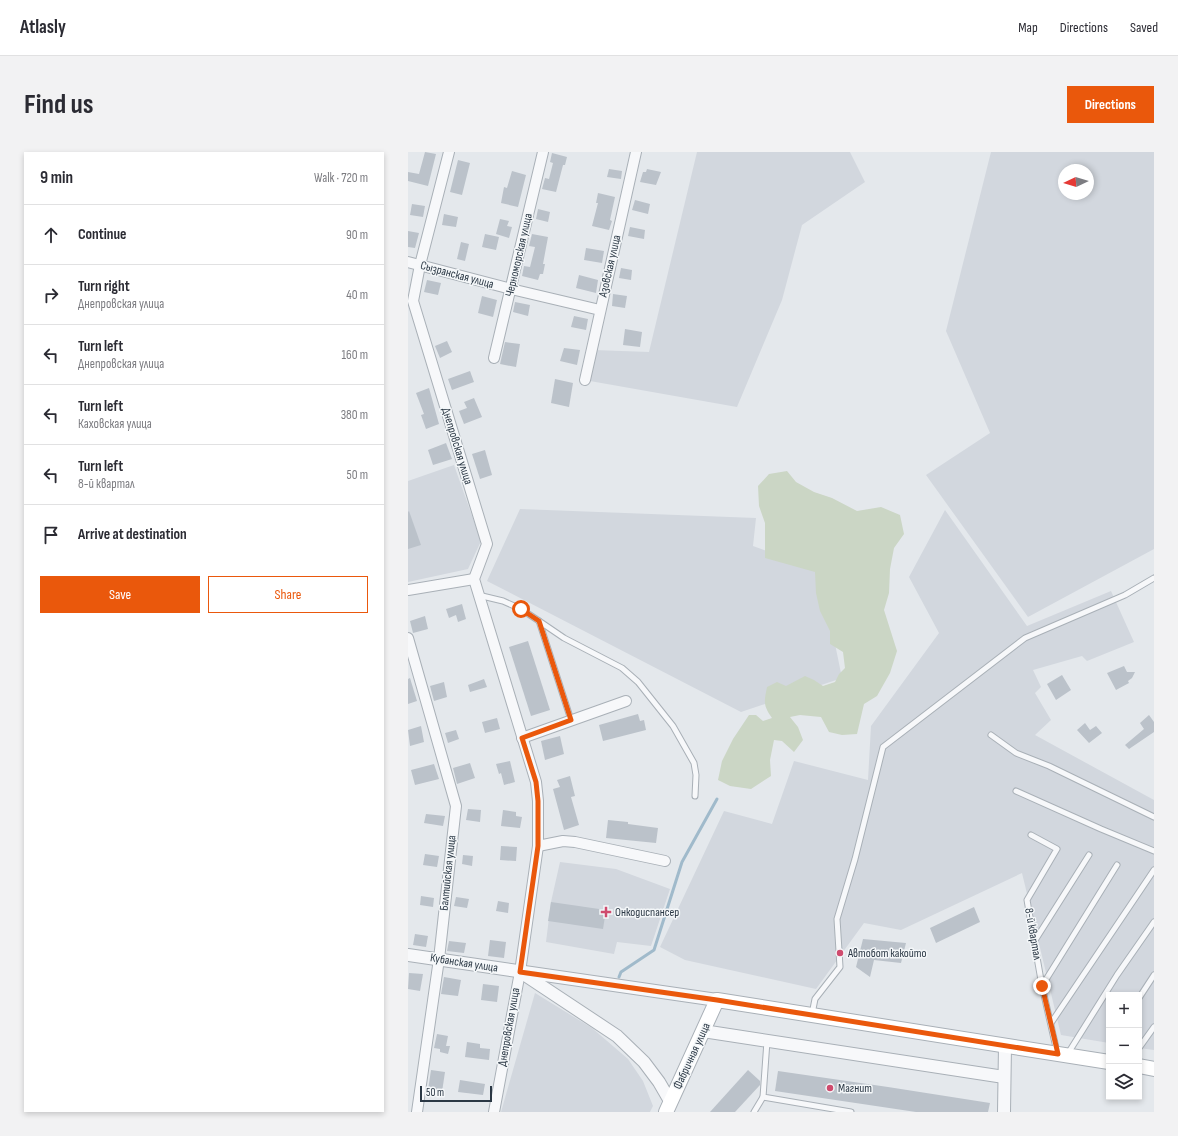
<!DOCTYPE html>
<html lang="en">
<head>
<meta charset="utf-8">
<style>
	:root { --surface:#fff; --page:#f2f2f3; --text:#2b2b33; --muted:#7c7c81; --line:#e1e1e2; --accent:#ea580c }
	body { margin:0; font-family:"Sofia Sans Condensed",sans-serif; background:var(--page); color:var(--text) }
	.controls { position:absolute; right:12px; bottom:12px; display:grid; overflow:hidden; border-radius:0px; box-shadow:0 2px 6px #0003 }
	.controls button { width:36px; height:36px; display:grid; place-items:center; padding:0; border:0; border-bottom:1px solid var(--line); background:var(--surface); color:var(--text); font:20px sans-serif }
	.compass { position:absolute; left:650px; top:12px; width:36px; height:36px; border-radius:50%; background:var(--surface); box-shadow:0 2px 6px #0003; rotate:266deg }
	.scale { position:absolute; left:12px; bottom:10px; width:72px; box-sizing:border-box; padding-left:4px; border:2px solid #2b3845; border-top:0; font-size:11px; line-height:14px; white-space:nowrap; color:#2b3845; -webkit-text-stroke:3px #f4f7f9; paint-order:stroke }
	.stop { position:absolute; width:12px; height:12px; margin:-9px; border:3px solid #ea580c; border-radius:50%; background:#fff }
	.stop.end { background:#ea580c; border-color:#fff; box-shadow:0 1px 4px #0008 }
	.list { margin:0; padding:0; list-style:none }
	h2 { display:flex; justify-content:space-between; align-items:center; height:52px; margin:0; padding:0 16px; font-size:17px }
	h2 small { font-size:13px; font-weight:400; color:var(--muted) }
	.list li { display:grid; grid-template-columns:26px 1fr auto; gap:12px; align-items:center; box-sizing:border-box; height:60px; padding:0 16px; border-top:1px solid var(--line) }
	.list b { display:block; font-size:15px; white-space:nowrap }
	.list p { margin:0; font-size:13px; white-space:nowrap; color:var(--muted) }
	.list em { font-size:13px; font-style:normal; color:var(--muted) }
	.actions { display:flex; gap:8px; padding:12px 16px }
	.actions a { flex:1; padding:9px 0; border:1px solid var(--accent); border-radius:0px; text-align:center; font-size:14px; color:var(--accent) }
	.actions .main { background:var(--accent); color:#fff }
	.icon { flex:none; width:22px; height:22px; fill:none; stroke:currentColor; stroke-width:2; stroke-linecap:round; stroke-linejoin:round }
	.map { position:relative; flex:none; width:746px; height:960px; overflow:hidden; border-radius:0px }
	header { display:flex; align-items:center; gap:24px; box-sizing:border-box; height:56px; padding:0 20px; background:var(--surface); border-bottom:1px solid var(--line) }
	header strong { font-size:19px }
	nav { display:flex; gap:22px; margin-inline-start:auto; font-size:14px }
	.intro { display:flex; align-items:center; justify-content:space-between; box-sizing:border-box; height:96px; padding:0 24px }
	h1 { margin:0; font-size:28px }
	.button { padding:10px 18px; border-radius:0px; background:var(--accent); color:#fff; font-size:14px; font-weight:700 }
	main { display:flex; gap:24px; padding:0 24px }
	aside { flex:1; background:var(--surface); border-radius:0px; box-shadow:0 2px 6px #0003 }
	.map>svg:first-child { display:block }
</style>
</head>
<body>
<header>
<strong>Atlasly</strong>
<nav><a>Map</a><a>Directions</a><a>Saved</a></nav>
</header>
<div class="intro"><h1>Find us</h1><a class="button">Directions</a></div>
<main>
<aside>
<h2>9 min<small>Walk · 720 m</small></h2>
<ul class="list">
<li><svg class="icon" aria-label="ahead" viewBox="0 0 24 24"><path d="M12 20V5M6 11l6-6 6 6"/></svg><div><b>Continue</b></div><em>90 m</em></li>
<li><svg class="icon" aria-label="right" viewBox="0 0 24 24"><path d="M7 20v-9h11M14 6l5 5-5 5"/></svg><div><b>Turn right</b><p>Днепровская улица</p></div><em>40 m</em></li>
<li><svg class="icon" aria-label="left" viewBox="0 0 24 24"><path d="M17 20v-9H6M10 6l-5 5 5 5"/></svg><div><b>Turn left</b><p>Днепровская улица</p></div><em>160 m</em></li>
<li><svg class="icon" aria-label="left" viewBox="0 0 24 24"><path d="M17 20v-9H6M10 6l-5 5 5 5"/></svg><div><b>Turn left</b><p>Каховская улица</p></div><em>380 m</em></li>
<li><svg class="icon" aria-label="left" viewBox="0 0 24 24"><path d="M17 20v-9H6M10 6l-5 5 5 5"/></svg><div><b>Turn left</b><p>8-й квартал</p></div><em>50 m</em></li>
<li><svg class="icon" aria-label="arrive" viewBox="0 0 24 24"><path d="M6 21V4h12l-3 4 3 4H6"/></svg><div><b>Arrive at destination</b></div></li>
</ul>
<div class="actions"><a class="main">Save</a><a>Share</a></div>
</aside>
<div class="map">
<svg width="746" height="960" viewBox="0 0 746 960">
	<rect width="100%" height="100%" fill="#e4e8ec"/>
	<g fill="#d2d7de" fill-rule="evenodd">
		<polygon points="289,0 442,0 457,30 394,73 374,148 329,255 182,229 186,198 241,200"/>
		<path d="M583,0H746V397L620,465L518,323L582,281L538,179ZM656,18H680V42H656Z"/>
		<polygon points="46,313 73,389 60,417 0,430 0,329"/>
		<polygon points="112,357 348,366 345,394 412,419 434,526 333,560 79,429"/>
		<polygon points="537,358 619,474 703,439 726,490 679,509 674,504 625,518 633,535 627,541 643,568 627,583 746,648 746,898 731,896 731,843 701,843 701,891 653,883 614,721 493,778 456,771 408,837 277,808 252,795 316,659 364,672 386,609 460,628 463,574 531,481 501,425"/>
		<polygon points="152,710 208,717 262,737 243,794 209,790 206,802 138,790 143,750"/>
		<polygon points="127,841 184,876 220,907 235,929 245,954 242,960 93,960"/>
	</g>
	<path fill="#cbd6c5" d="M379,319L388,330L406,340L424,346L449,359L473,355L492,363L496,382L486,396L482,417L481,441L476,458L489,499L482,521L469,544L456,552L449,582L434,583L421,580L413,565L392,563L382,565L390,575L395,588L386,600L374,589L366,588L362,608L363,624L343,637L322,634L310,628L314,609L325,587L341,563H348L355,569L364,566C355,553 356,550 359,535L369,530L378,534L397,524L406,528L415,534L427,530L431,522L437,516L435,500L422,492V479L412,459L408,441L407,420L357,406V371L351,354L350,334L361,322Z"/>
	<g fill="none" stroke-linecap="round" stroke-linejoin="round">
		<polyline stroke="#a0bacb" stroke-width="3" points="211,825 213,820 246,798 274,710 309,647"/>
	</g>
	<g fill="#bbc2ca">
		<polygon points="17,0 28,2 20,34 0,29 0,20 11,22"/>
		<polygon points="144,1 159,5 157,13 155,13 148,40 134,37 137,26 141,27 145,11 142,10"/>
		<polygon points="50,8 62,11 54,43 42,40"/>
		<polygon points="201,17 214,19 213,27 199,25"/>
		<polygon points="239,17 253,20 248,33 232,30 235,20 238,20"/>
		<polygon points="104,19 118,23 110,55 93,51 96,35 99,36"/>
		<polygon points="190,41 207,45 202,68 204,69 201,78 184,74 190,51 188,51"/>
		<polygon points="227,48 242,52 240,62 224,58"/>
		<polygon points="4,52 17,54 15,65 2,63"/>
		<polygon points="130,57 142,60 140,70 128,67"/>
		<polygon points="36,62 50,65 48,75 34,73"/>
		<polygon points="92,67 101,69 99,74 104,75 101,86 88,82"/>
		<polygon points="222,75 237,78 236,87 220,84"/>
		<polygon points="0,79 11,81 7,96 0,95"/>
		<polygon points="77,82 91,85 88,98 74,95"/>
		<polygon points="124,82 140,85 135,112 137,112 135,122 132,122 130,128 114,124 116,114 122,115 127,95 121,94"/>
		<polygon points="53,90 61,92 57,109 49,107"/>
		<polygon points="178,96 196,99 194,111 176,108"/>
		<polygon points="213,116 224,118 223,128 211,126"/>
		<polygon points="171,123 190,128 188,141 168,136"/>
		<polygon points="19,128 33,131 30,143 16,140"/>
		<polygon points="205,142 219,144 217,156 204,154"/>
		<polygon points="74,144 89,148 85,165 70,161"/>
		<polygon points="107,150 122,153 120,164 105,160"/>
		<polygon points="166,164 180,167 178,178 163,175"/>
		<polygon points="217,177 234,180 232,195 215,193"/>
		<polygon points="39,189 44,200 32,206 27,194"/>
		<polygon points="97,190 112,192 108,215 92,212"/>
		<polygon points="156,196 172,198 169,213 152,209"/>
		<polygon points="62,219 66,230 44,238 40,227"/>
		<polygon points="147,227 165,231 161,255 143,251"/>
		<polygon points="21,236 31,272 18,277 13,263 16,262 8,241"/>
		<polygon points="66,246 74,265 56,272 51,259 59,256 56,250"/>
		<polygon points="38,291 44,307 25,313 20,298"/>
		<polygon points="77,298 84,323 72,327 64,302"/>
		<polygon points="1,359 13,393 0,397 0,360"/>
		<polygon points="54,452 58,467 50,470 48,463 41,466 38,457"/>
		<polygon points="17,464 20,477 5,481 2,469"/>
		<polygon points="120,489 142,558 123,564 101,495"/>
		<polygon points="716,514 719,520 727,520 724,526 720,529 721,531 708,538 699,521"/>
		<polygon points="654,523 663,538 648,548 639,532"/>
		<polygon points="2,526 9,549 0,552 0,527"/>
		<polygon points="76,527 79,535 62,540 60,533"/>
		<polygon points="36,530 39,545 26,549 22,534"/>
		<polygon points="230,562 232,569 236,568 238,578 195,589 191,573"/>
		<polygon points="741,563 746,570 746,580 721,597 717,593 736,577 732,571"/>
		<polygon points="89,566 92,577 77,581 74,570"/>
		<polygon points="677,571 682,578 688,574 694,581 681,591 669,578"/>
		<polygon points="13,574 16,590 2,594 0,578"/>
		<polygon points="48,578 51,587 40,591 37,581"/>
		<polygon points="152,584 156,602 137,608 133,589"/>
		<polygon points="102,609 107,630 96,633 93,621 91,622 88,612"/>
		<polygon points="62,611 67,626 49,632 45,616"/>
		<polygon points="26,612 31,627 7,633 3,618"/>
		<polygon points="162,624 167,644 163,645 171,673 156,678 145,637 152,635 149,628"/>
		<polygon points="60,657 73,658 72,670 58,668"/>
		<polygon points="95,658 108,660 108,664 114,665 112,676 93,674"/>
		<polygon points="18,662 37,664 35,674 16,671"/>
		<polygon points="200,668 220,670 220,672 250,676 248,691 198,686"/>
		<polygon points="93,694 109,695 108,709 92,708"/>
		<polygon points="17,702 31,704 29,715 15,713"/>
		<polygon points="55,703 65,704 64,714 54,712"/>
		<polygon points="13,744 26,746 25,755 12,753"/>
		<polygon points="48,745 61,747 59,756 46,754"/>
		<polygon points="90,749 101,751 100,761 88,759"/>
		<polygon points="143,750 198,758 195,777 140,769"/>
		<polygon points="566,755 572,770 528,791 522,776"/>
		<polygon points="7,782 20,784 18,795 5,793"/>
		<polygon points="455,787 498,791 493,811 466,808 462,825 448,815"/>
		<polygon points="82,788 98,790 96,806 80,804"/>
		<polygon points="41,789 58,791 56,801 39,799"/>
		<polygon points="1,821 15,822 12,839 0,837"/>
		<polygon points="36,825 53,828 50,844 33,842"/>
		<polygon points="75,832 91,834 89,850 73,848"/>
		<polygon points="29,882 40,884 38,894 42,894 40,902 32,900 32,897 26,896"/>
		<polygon points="59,890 72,892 72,896 82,897 81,908 57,905"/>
		<polygon points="23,918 37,920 34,940 20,938"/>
		<polygon points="340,918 352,929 352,933 327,960 302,960"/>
		<polygon points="370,919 480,935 582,951 580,960 508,960 367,939"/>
		<polygon points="52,928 77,932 75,943 50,940"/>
	</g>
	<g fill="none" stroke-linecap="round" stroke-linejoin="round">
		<defs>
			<g id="service">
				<polyline points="70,443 95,449 113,457 131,469 163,568"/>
				<polyline points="131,469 156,486 214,516 230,530 265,574 286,611 288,623 287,644"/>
				<polyline points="583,583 608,601 641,614 746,665"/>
				<polyline points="608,639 693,677 746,699"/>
				<polyline points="623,683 649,697 619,748 634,834 649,900"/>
				<polyline points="626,790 681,703"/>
				<polyline points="634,834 709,713"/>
				<polyline points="731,846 746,823"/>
				<polyline points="404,862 407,847 432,815 429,767 447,707 475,595 617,486 717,443 746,426"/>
				<polyline points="643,871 746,718"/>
				<polyline points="359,889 355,945 443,960"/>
				<polyline points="731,896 746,875"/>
				<polyline points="659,903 709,823 746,770"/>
				<polyline points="346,960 355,945"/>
			</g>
			<g id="minor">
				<polyline points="41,0 12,113 5,149 79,392 66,427 128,630 130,649 130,694 112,820 86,960"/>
				<polyline points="0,110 103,137 192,158"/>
				<polyline points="86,206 135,0"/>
				<polyline points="177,228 228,0"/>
				<polyline points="0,438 66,427"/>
				<polyline points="0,486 48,654 31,807 9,960"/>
				<polyline points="114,586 218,549"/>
				<polyline points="130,694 155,689 167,690 257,709"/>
			</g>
			<g id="tertiary">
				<polyline points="0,803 309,848"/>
				<polyline points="114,821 209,884 236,910 251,930 262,949"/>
				<polyline points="295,879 596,925"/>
				<polyline points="596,960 597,894"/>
			</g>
			<g id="secondary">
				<polyline points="731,914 746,917"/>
				<polyline points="258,960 309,848 701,910"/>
			</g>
		</defs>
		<use href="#service" stroke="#a9b0b7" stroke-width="7"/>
		<use href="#minor" stroke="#a9b0b7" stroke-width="12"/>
		<use href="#tertiary" stroke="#a9b0b7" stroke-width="14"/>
		<use href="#secondary" stroke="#a9b0b7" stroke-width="16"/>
		<use href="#service" stroke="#f7f8fa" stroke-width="5"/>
		<use href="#minor" stroke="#f7f8fa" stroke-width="10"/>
		<use href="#tertiary" stroke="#f7f8fa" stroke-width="12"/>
		<use href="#secondary" stroke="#fff" stroke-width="14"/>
	</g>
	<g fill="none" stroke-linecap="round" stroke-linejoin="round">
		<polyline stroke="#ea580c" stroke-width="5" points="113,457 131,469 163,568 114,586 128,630 130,649 130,694 112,820 309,848 650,902 634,834"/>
	</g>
	<g fill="#cf4b6e" stroke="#f4f7f9" stroke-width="1.5">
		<path d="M196 754h4v4h4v4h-4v4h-4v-4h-4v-4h4z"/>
		<circle cx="432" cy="801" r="4"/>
		<circle cx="422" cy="936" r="4"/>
	</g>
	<g text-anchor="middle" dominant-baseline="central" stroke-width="3" stroke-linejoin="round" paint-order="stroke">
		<g font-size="12" fill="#2b3845" stroke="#f4f7f9">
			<text transform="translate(111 103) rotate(-77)">Черноморская улица</text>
			<text transform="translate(202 114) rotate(-77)">Азовская улица</text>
			<text transform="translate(49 123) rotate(15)">Сызранская улица</text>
			<text transform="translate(49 294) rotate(73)">Днепровская улица</text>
			<text transform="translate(40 721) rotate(-84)">Балтийская улица</text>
			<text transform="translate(625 782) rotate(80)">8-й квартал</text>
			<text transform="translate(56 811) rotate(9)">Кубанская улица</text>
			<text transform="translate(101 875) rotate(-80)">Днепровская улица</text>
			<text transform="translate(284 904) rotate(-65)">Фабричная улица</text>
		</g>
		<g font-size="12" fill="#2b3845" stroke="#f4f7f9" text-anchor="start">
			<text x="207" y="760">Онкодиспансер</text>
			<text x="440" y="801">Автобот какойто</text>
			<text x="430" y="936">Магнит</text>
		</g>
	</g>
</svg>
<div class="controls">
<button>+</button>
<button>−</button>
<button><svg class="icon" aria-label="layers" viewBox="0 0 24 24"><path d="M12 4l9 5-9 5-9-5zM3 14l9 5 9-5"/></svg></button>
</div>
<svg class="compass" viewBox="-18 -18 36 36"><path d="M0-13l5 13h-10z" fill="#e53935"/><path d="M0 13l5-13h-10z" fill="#7c7c81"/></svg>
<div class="scale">50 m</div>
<div class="stop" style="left:113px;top:457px"></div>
<div class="stop end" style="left:634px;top:834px"></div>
</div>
</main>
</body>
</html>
